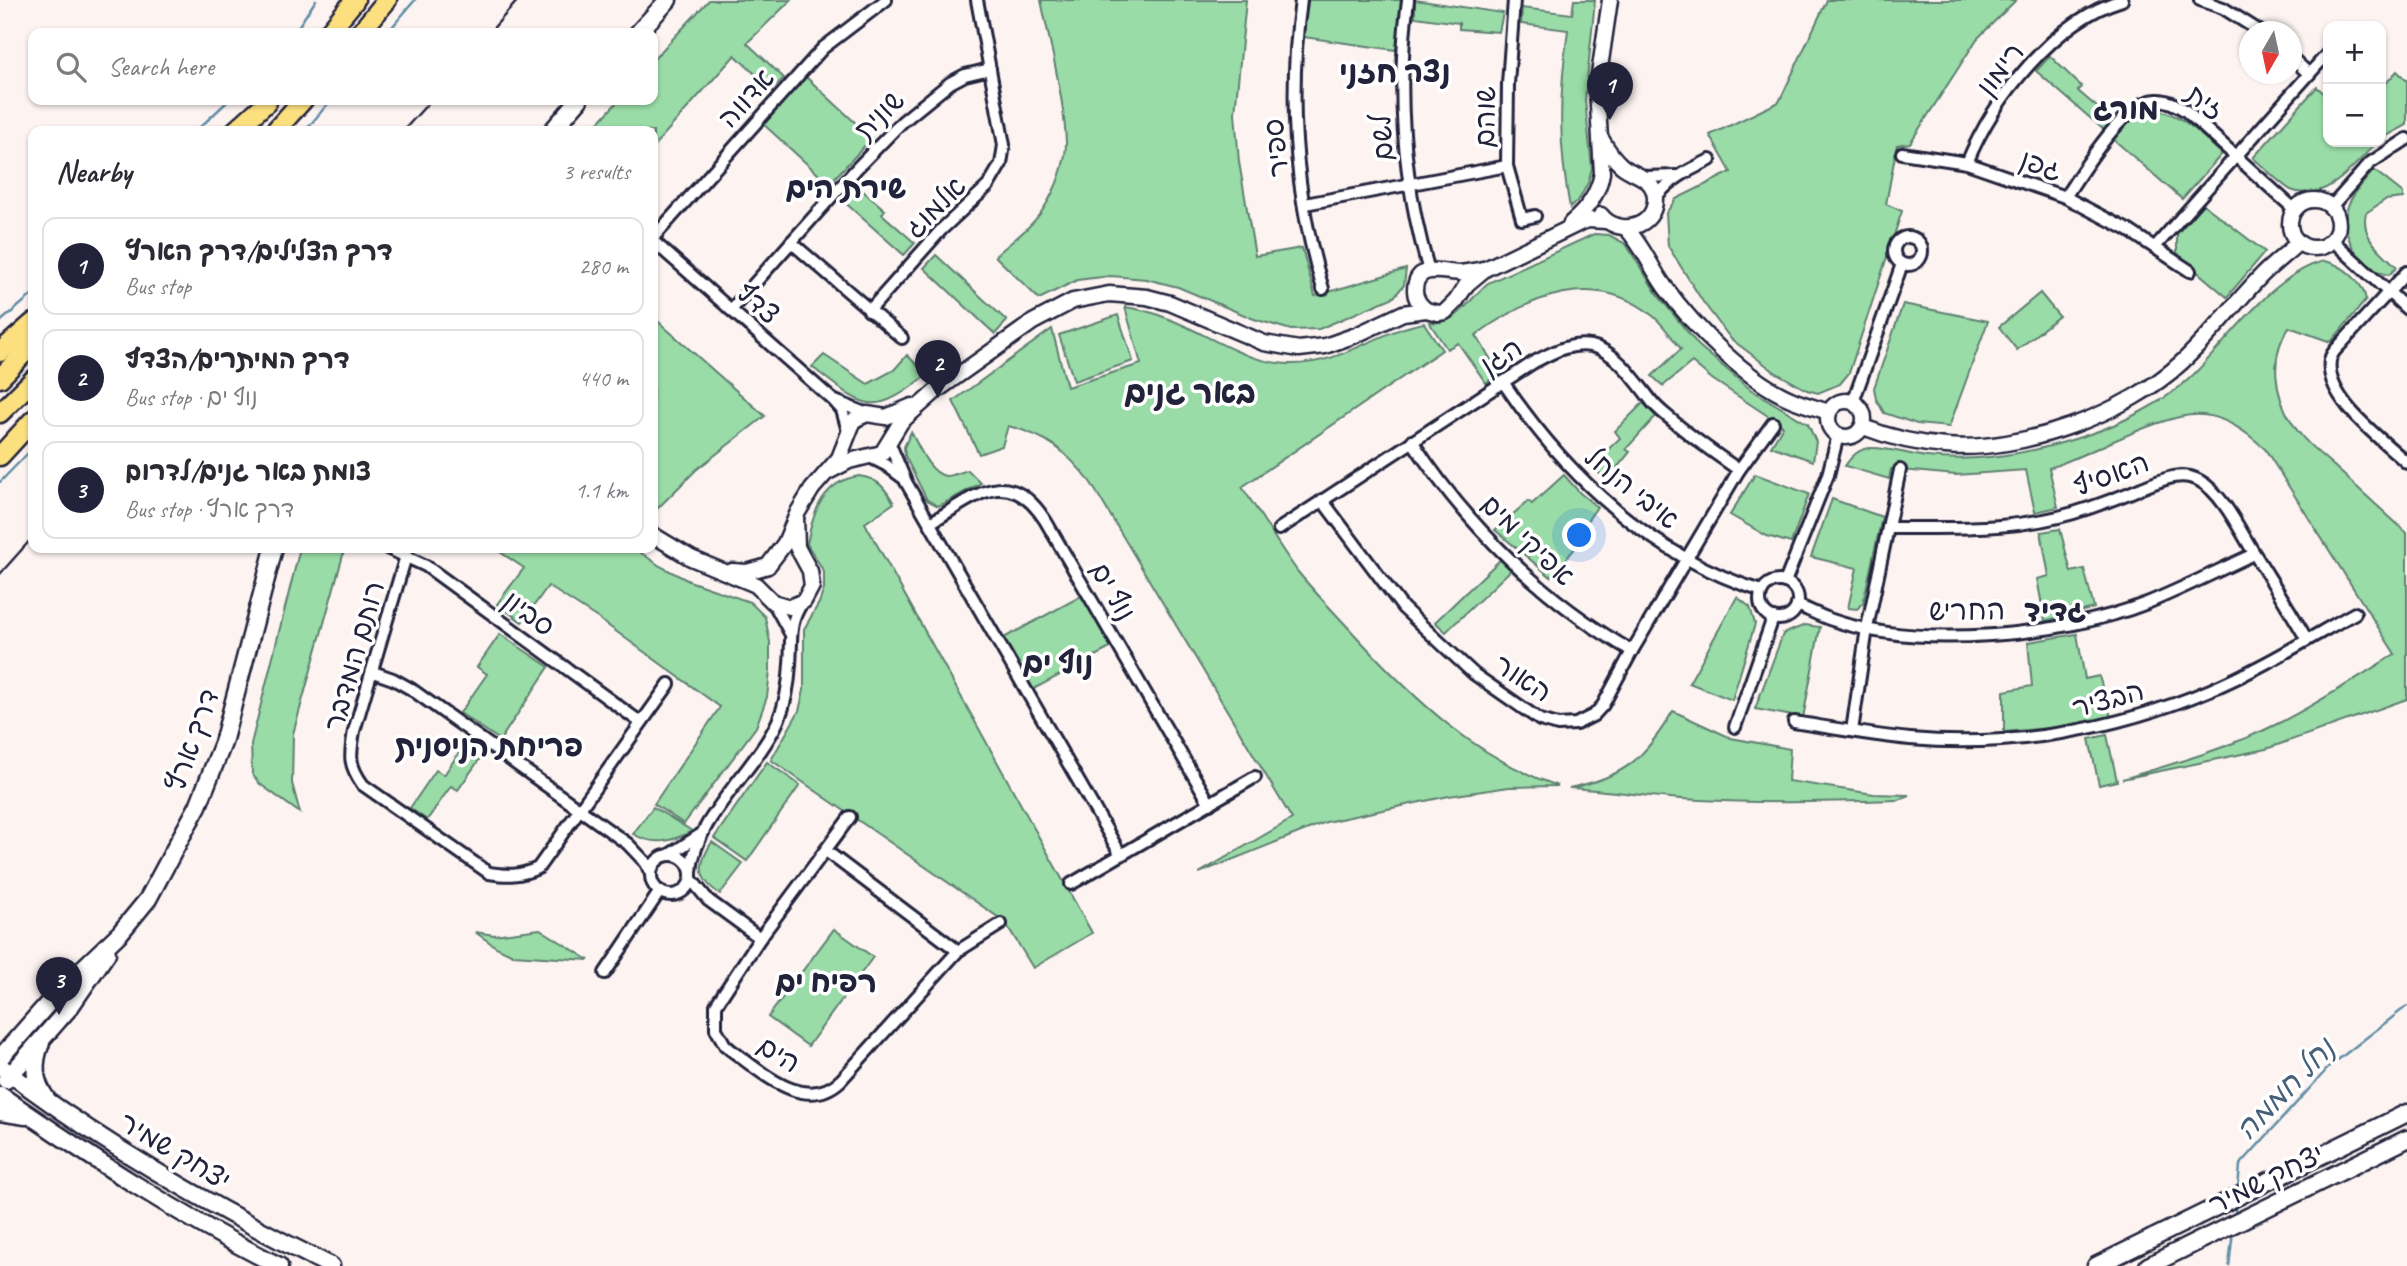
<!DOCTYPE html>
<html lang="en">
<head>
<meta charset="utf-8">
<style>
	:root { --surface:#fff; --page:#f7f7f7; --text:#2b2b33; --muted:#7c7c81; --line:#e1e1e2; --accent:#22223b }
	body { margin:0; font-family:Caveat,"Playpen Sans Hebrew",sans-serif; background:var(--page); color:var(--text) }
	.controls { position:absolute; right:21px; top:21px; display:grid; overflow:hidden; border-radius:14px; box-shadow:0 2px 5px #0004 }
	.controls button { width:63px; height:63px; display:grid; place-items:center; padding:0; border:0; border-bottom:2px solid var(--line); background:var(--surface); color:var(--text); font:35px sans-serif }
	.compass { position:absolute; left:2239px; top:21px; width:63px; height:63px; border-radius:50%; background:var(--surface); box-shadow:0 2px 5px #0004; rotate:189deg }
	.you { position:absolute; left:1580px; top:536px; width:24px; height:24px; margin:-18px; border:5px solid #fff; border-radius:50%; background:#1a73e8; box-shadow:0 0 0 10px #1a73e833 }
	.badge { display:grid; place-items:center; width:46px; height:46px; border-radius:50%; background:var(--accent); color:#fff; font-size:23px; font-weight:700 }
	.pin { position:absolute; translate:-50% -58px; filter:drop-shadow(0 2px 4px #0008) }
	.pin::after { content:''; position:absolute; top:37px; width:24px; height:21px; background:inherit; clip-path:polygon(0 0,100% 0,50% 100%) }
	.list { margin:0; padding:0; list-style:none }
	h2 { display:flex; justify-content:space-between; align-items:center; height:91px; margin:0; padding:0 28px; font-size:30px }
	h2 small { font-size:23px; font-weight:400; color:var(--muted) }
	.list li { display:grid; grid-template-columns:46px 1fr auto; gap:21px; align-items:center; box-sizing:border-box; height:98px; margin:0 14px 14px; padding:0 14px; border:2px solid var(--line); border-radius:14px }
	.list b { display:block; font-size:26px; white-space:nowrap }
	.list p { margin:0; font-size:23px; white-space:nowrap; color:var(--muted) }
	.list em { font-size:23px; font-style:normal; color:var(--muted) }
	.icon { flex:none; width:38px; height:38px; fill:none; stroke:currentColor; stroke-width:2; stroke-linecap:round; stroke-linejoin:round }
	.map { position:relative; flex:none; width:2407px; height:1266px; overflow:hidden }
	.search { position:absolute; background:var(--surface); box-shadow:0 2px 5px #0004; left:28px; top:28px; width:630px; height:77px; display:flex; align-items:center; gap:18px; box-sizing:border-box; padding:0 24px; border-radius:14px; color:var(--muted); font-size:26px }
	.panel { position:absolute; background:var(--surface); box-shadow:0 2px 5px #0004; left:28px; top:126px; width:630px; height:427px; border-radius:14px }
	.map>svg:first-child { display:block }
</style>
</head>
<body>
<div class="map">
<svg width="2407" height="1266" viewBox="0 0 2407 1266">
	<rect width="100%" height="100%" fill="#fdf4f2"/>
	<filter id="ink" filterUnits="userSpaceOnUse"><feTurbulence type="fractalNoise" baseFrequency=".0143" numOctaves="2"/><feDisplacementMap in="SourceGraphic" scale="14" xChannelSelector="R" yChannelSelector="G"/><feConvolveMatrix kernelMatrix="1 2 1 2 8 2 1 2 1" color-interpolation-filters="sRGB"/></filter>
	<g filter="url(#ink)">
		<g fill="#99dca7" stroke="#5e7f71" stroke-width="2">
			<polygon points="709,0 791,0 747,43 784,78 772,90 735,55 653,147 653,131 591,131 619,100 653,100 653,60"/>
			<path d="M1041,0H1246L1235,113L1239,162L1255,256L1302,248L1315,296L1406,269L1404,285L1394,297L1319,329L1291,330L1254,319L1178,287L1146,279L1111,276L1077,280L1039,299L995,256C1011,242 1032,227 1044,208C1056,189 1066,164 1066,142C1064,97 1050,44 1041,0Z"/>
			<polygon points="1308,0 1402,0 1396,50 1303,37"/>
			<polygon points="1415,0 1503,13 1499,32 1459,29 1459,23 1415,17"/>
			<path d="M1574,0H1595L1585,100L1592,168L1588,183L1580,198L1570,208C1558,144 1559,94 1568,30L1521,24L1522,8L1572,14Z"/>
			<polygon points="1827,0 2016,0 1977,39 1910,143 1897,145 1886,204 1902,211 1849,373 1840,384 1818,393 1807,390 1775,372 1731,339 1703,302 1668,246 1666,213 1676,199 1731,172 1710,135 1779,102"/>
			<polygon points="2050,56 2082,87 2078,91 2112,120 2104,130 2036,71"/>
			<polygon points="2397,71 2407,81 2407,125 2381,139 2381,89"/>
			<polygon points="805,76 872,138 829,184 762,123"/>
			<path d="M2317,87L2328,97V142H2377C2357,162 2326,205 2291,190C2280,184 2263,166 2253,158Z"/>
			<path d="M2155,110C2182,112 2202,137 2222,154L2182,199L2113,139L2134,116Z"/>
			<path d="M2374,170L2403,193V198L2385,200L2366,213C2360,237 2381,251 2397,267L2389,275C2360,270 2338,234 2348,206C2353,192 2365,181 2374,170Z"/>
			<polygon points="856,185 885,210 882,214 915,243 904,255 842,200"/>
			<polygon points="2203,204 2265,252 2227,297 2181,258 2177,252 2177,234"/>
			<path d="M1594,234L1609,235L1626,244L1657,294L1698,345L1750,389L1808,424L1816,442L1813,461L1771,446L1783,426L1712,379L1692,362L1663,386L1652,376L1681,349C1672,338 1664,325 1653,316C1596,269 1529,296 1476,335L1499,373L1486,383L1458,343L1447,349L1429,322C1459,326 1468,299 1488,283Z"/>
			<polygon points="936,255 1007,321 995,334 924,268"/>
			<path d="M2324,261C2342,264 2363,281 2366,300L2331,342L2289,327C2269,356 2274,396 2293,424C2303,441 2320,454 2335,467C2359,489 2383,511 2407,533V699L2266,749L2122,779C2176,763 2229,748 2279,723C2319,703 2357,678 2395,654L2265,449C2248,433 2227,417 2203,415C2165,411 2090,455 2049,468L2058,507L2035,512L2026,470L1956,475L1891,469L1889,479L1845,466C1851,457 1858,449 1870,448C1888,447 1909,455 1927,457C1981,463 2033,453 2084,436C2119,425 2163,403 2190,378C2229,341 2272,274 2324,261Z"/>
			<polygon points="2040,293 2059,316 2017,350 1999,327"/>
			<polygon points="1903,304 1988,321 1949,427 1917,424 1884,413 1876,399 1874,388"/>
			<path d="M1125,307C1137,309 1150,311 1161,316C1205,331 1243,364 1292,364C1343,364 1377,331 1424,323L1442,350L1242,487C1261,515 1278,545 1298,572C1316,594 1336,614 1355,635C1414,699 1475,758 1558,786L1509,787L1449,796L1326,822L1199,873L1292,819L1091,483C1066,451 1048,436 1008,426L1002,446L979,454L953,401L1052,329L1067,387L1141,364Z"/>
			<polygon points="1118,315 1133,361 1074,381 1059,335"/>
			<polygon points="653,317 765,416 696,470 653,513"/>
			<path d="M824,355L868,384L894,370L907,355L927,375C871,419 865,408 812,367Z"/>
			<polygon points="1643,403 1656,416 1626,449 1630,452 1607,480 1591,466 1620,438 1615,431"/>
			<path d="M911,432C918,444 929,474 946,476C953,476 961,472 968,470L981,483L943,504L938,506L927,500L905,456L904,447Z"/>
			<polygon points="1755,474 1809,494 1791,543 1767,536 1730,515"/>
			<polygon points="1564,475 1580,493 1597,507 1572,542 1577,546 1551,577 1495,530 1528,501 1532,504"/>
			<path d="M859,476C879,479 884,487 894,503L865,523L1092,933L1033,968L1005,922L771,760L799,711L804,690V629L819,603L824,589V572L807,544C813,512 823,481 859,476Z"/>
			<polygon points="1832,499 1882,517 1863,603 1857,609 1848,608 1857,568 1811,557"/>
			<polygon points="2060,529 2071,572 2084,569 2094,608 2045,621 2037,579 2049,576 2041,532"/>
			<polygon points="300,548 345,548 293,734 292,783 300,813 260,784 252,774 251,744"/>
			<polygon points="494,548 634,548 660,566 689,581 750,602 765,617 770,642 770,671 767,697 756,727 684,824 654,804 720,707 599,619 548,586 522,622 497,604 524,568"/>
			<polygon points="1502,558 1512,569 1446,632 1435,622"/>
			<polygon points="1083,595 1112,647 1030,691 1002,639"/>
			<polygon points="1737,597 1750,607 1755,624 1732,700 1689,683"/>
			<polygon points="1805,625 1820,627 1803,718 1755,709 1783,634"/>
			<polygon points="500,634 549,667 500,740 460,713 487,674 477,667"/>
			<polygon points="2077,634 2085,679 2099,676 2111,717 2069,726 2004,732 2004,691 2032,686 2028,642"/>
			<path d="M1673,711L1731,738L1790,749L1788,781L1874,794L1909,795L1899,800C1826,802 1754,804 1682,799C1644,796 1607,790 1569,788C1625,777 1644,759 1673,711Z"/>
			<polygon points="2107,735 2117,781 2099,785 2089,739"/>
			<polygon points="469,738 486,750 458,790 451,786 427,820 410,808 436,770 444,775"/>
			<polygon points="767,762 800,785 747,861 714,838"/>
			<path d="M653,807L692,831C672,842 654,846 633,834Z"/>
			<path d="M712,842L743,864L720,894C696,878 698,864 712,842Z"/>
			<polygon points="540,929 589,960 513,955 496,947 475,932 494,935"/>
			<polygon points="834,929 873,957 808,1046 768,1017"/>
		</g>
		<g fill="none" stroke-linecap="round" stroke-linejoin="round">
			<g stroke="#608ca5" stroke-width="2.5">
				<polyline points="294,33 316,0"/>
				<polyline points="387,33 415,0"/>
				<polyline points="196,131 229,100"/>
				<polyline points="305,131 331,100"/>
				<polyline points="0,322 33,294"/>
				<polyline points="0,482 33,448"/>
				<polyline points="2238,1189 2240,1165 2330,1066 2407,1006"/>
				<polyline points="2235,1217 2236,1203"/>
				<polyline points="2229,1266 2233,1231"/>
			</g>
			<defs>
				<g id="minor">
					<path d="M1301,0C1288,97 1295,196 1323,289"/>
					<path d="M1408,0C1396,91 1403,182 1429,271"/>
					<polyline points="1514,0 1508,84 1507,166 1522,219 1535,216"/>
					<polyline points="2200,0 2223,8 2261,32"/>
					<polyline points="2292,58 2309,74"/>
					<polyline points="1902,153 1967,163 2065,197 2128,230 2190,271"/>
					<path d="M1967,163C1993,99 2055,20 2122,0"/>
					<polyline points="1644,177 1676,176"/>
					<path d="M2065,197C2082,172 2124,101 2156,100C2167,99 2177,105 2186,111L2294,209"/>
					<path d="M1655,198C1670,179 1689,170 1710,160"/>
					<polyline points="1305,204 1507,166"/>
					<polyline points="2331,207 2370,163 2407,139"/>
					<circle cx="1908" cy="251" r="14"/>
					<polyline points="653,238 823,48 886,0"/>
					<polyline points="2332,240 2407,309"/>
					<polyline points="653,241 833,400 842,410 848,431"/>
					<polyline points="791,242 902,338"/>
					<polyline points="2155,247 2328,53"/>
					<path d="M2407,272L2339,346C2335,350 2331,355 2330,360C2324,399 2382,439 2407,463"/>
					<polyline points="731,310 857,168 902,122 950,83 965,75 990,69"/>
					<polyline points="869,311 942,229 988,186 1001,164 1004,145 977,0"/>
					<path d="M1503,382C1566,476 1652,557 1762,591"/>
					<polyline points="835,401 867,414"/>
					<polyline points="1853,402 1902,264"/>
					<path d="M1412,441C1467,526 1544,601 1632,651"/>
					<polyline points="889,442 906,482 1121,855"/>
					<polyline points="870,457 886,465 902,477"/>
					<polyline points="1322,500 1403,608 1474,674 1540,720 1558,725 1576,724 1594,715 1603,705 1632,651 1739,470 1773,423"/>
					<path d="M930,523C974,497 1008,463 1045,520L1210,804"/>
					<path d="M1888,528C1956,528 2025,531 2089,508C2106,502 2123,496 2139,489C2158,482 2180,469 2200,481C2223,494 2240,531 2254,553C2272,582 2290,610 2307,640"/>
					<path d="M1279,529L1534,362C1552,353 1570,342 1591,346C1615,350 1636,381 1650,399C1656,408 1666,415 1673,421C1694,439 1717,455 1739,470"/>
					<polyline points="387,548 426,566 640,722"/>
					<path d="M406,556L354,731C350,756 348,764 363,785L489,873C508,876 520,876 538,868L669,684"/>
					<circle cx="1779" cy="600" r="19"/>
					<polyline points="1785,582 1828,475 1838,435"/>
					<polyline points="773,602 790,633"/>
					<path d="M1797,605C1809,610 1820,616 1832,620C1919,650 2063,636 2147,603C2184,588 2219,570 2254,554"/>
					<polyline points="373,672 393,679 411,689 628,844 646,863 651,874"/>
					<path d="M1794,722C1832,728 1871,735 1910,739C2012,748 2115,730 2210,690C2260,669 2308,639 2355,613"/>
					<polyline points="1735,727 1773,618"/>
					<polyline points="1852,731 1867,628 1900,470"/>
					<path d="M850,817L760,938L716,1005V1029L725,1045L731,1050C762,1072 805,1114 841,1080L958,951L1001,924"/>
					<polyline points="826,851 958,951"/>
					<circle cx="671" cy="875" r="20"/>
					<polyline points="669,855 700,835"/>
					<path d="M691,872C694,818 756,770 778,721C786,703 789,684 790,664C792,641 788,623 802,603"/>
					<polyline points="691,879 708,900 760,938"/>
					<polyline points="1071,884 1255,777"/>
					<polyline points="605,973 660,891"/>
				</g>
				<g id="tertiary">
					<circle cx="2314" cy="224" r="24"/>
					<path d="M1601,215C1618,237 1656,228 1655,198C1654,177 1635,176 1622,166C1614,159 1607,149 1602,140"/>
					<path d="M1571,223C1587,209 1598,195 1602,173L1597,88L1610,0"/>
					<path d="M1626,228C1643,246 1651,268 1665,287C1693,326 1748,382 1793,400C1805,405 1817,408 1829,412"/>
					<path d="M1426,310C1420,305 1415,299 1415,291C1415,261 1445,273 1460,273C1468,272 1476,271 1483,269"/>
					<circle cx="1846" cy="419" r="18"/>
					<path d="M1863,427C1889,437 1917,444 1946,446C2020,453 2128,413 2182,362C2211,335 2235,303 2262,275C2273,264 2286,254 2298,243"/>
					<polyline points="826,473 849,461 882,453 901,422 936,391 1033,322 1073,301 1109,294 1147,297 1170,303 1264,343 1299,349 1325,346 1356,335 1403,313 1426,310 1438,313 1445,312 1456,301 1467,284 1485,269 1580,223 1587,220 1606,221"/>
					<polyline points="653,535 691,558 756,585 773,602 790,607 804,601 812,586 810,571 797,547 796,517"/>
					<polyline points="770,563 785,543 798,512 812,489 839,458 854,420 867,414 886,417 912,406"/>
					<polyline points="732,571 747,572 768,566"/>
				</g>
				<g id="secondary">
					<polyline points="638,33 668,0"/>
					<polyline points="552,131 579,100"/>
					<path d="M41,1043C33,1062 33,1081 46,1098"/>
					<polyline points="0,1058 59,991 120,933 148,899 180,839 198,806 223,743 274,548"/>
					<path d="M0,1066C103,1145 215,1209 331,1266"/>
					<polyline points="6,1080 70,1007 107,953"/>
					<path d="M0,1095C90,1157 181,1217 279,1266"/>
					<polyline points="0,1112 26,1116"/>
					<polyline points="2096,1266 2407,1113"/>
					<polyline points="2148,1266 2407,1139"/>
				</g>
				<g id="trunk">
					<polyline points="328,33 355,0"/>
					<polyline points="360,33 387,0"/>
					<polyline points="235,131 267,102"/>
					<polyline points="275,131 303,100"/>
					<polyline points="0,352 33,323"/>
					<polyline points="0,378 33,344"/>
					<polyline points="0,413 33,380"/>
					<polyline points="0,456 33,420"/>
				</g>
			</defs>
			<use href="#minor" stroke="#22223b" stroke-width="16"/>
			<use href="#tertiary" stroke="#22223b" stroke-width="19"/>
			<use href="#secondary" stroke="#22223b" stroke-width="21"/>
			<use href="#trunk" stroke="#22223b" stroke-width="23"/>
			<use href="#minor" stroke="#fff" stroke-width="10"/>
			<use href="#tertiary" stroke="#fff" stroke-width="14"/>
			<use href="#secondary" stroke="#fff" stroke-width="16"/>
			<use href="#trunk" stroke="#fce080" stroke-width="18"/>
			<g stroke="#22223b" stroke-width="2.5">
				<polyline points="489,33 518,0"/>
				<polyline points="403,131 431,100"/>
				<polyline points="0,574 33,537"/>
			</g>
		</g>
	</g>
	<g text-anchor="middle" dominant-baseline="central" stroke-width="7" stroke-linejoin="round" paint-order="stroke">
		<g font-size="28" fill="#22223b" stroke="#fff">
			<text transform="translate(2000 69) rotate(-52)">רימון</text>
			<text transform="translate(746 98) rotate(-48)">אדווה</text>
			<text transform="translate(2205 102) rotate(37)">זית</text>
			<text transform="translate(879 115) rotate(-44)">שונית</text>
			<text transform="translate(1485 117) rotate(-89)">שוהם</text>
			<text transform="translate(1382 138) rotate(-94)">לשם</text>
			<text transform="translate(1276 148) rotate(-96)">ספיר</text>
			<text transform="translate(2041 165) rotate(19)">גפן</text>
			<text transform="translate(935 207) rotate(-45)">אלמוג</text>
			<text transform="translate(758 303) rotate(42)">צדף</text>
			<text transform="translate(1501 356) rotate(-32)">הגן</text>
			<text transform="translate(2111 474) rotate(-20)">האסיף</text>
			<text transform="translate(1632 488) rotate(39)">איבי הנחל</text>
			<text transform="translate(1528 540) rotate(44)">אפיקי מים</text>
			<text transform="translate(1113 591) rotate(60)">נוף ים</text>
			<text transform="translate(1967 610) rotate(-1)">החריש</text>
			<text transform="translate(529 613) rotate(36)">סביון</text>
			<text transform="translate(354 656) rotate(-74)">רותם המדבר</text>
			<text transform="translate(1523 678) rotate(33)">האור</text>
			<text transform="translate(2108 699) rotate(-15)">הבציר</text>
			<text transform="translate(192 740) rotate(-70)">דרך ארץ</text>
			<text transform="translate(779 1054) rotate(32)">הים</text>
			<text transform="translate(175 1151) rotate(31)">יצחק שמיר</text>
			<text transform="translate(2266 1179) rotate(-26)">יצחק שמיר</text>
		</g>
		<g font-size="30" font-weight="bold" fill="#22223b" stroke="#fff">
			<text x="1395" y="72">נצר חזני</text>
			<text x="2126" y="109">מורג</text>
			<text x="846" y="188">שירת הים</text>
			<text x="2055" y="611">גדיד</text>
			<text x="1058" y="663">נוף ים</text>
			<text x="489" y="746">פריחת הניסנית</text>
			<text x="826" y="982">רפיח ים</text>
		</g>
		<g font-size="30" font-style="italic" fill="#466079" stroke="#fff">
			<text transform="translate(2285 1089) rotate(-46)">נחל חממה</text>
		</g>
		<g font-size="32" font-weight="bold" fill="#22223b" stroke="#fff">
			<text x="1190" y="392">באר גנים</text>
		</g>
	</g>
</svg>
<div class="controls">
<button>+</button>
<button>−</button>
</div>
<svg class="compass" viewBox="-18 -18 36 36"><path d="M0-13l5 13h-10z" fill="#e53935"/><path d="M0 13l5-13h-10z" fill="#7c7c81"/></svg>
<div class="you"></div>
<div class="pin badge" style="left:1610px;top:120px">1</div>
<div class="pin badge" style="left:938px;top:398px">2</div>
<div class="pin badge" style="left:59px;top:1015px">3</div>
<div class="search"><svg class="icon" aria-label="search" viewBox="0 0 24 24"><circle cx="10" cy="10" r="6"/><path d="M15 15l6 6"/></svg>Search here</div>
<section class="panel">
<h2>Nearby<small>3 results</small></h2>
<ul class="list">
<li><span class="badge">1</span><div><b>דרך הצלילים/דרך הארץ</b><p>Bus stop</p></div><em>280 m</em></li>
<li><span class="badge">2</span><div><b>דרך המיתרים/הצדף</b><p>Bus stop · נוף ים</p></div><em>440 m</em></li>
<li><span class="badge">3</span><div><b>צומת באר גנים/לדרום</b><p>Bus stop · דרך ארץ</p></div><em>1.1 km</em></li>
</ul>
</section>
</div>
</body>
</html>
